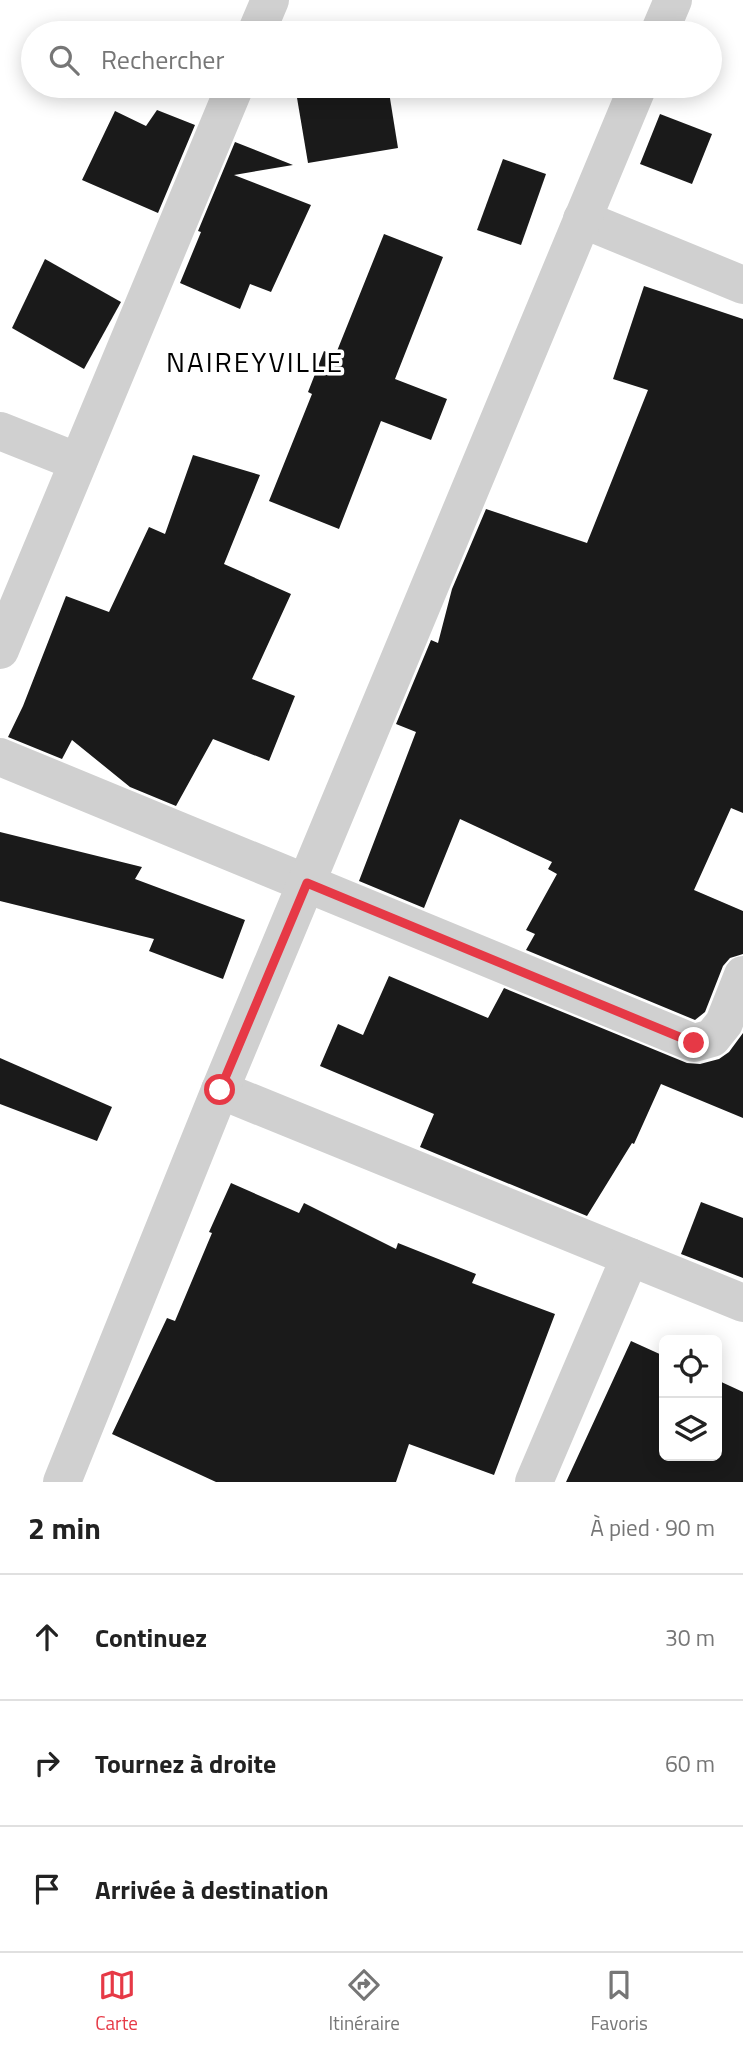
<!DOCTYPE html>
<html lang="fr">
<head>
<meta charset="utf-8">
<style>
	:root { --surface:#fff; --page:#f2f2f2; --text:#222; --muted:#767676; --line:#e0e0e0; --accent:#e63946 }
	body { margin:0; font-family:"Titillium Web",sans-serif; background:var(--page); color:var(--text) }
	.controls { position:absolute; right:21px; bottom:21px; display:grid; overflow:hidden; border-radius:10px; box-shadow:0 4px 18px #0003 }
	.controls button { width:63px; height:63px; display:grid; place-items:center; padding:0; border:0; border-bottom:2px solid var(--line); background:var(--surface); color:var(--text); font:35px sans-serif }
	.stop { position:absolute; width:21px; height:21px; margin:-16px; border:5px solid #e63946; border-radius:50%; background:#fff }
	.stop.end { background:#e63946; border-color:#fff; box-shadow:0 2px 7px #0008 }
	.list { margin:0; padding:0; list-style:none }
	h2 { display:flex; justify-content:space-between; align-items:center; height:91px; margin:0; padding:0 28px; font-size:30px }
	h2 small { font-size:23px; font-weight:400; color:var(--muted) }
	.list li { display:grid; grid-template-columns:46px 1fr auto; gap:21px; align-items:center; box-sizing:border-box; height:126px; padding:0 28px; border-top:2px solid var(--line) }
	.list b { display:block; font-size:26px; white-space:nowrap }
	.list em { font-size:23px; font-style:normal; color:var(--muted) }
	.icon { flex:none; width:38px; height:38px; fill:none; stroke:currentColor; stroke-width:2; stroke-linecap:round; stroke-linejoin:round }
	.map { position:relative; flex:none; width:743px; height:1482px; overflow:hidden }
	.search { position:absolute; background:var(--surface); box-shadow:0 4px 18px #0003; left:21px; right:21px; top:21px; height:77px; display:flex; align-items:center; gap:18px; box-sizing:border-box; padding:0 24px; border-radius:38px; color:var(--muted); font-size:26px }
	.sheet { height:469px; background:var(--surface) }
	nav { display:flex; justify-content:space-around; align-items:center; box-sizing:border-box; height:98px; border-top:2px solid var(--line); background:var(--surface); font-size:19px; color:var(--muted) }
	nav a { display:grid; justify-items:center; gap:4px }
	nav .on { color:var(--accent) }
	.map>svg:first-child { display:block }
</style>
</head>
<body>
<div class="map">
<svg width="743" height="1482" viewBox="0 0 743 1482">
	<rect width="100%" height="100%" fill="#fff"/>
	<g fill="#1a1a1a">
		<polygon points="362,26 376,33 316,33"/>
		<polygon points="295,86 388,86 398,148 308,163"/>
		<polygon points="157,110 195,125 158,213 82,180 115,111 146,126"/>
		<polygon points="660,114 712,134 692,184 640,164"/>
		<polygon points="235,142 293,165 234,175 311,205 271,292 250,284 240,309 180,283 201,232 198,231"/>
		<polygon points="503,159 546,174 521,245 477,230"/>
		<polygon points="384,234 443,257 395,379 447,399 431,440 381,421 339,529 269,501 312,394 308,392 324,351 335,356"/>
		<polygon points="45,259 121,302 84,369 12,328"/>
		<polygon points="644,286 743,319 743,813 731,808 694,890 743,911 743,954 730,958 723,966 705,1012 695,1020 526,950 535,934 526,930 557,874 548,869 552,862 460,819 424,908 359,881 416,732 396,724 431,640 438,643 452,589 486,509 587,543 648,390 613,379"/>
		<polygon points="193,455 260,475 224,564 291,594 252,679 295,696 269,761 213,739 176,806 130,787 72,740 62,759 8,737 23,706 66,596 109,612 149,527 165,534"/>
		<polygon points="0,832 142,867 135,879 245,920 223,979 149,951 154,939 0,901"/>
		<polygon points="389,976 488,1018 504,988 687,1063 700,1064 719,1059 729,1052 743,1033 743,1118 661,1084 634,1144 632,1143 587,1216 420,1147 434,1114 320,1066 338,1024 363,1035"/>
		<polygon points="0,1058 112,1107 97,1141 0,1104"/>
		<polygon points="231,1183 299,1213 304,1203 396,1249 398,1243 476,1274 472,1283 555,1314 494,1475 409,1444 396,1482 216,1482 112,1434 167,1318 175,1321 212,1233 209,1232"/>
		<polygon points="701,1202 743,1218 743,1278 681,1254"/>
		<polygon points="631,1341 664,1356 664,1456 717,1456 717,1380 743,1392 743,1482 566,1482"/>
	</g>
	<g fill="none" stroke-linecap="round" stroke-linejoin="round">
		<g stroke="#d0d0d0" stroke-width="38">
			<polyline points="256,33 270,0"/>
			<polyline points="659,33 673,0"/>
			<polyline points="582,219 743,285"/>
			<polyline points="0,431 78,462"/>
			<polyline points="0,650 235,86"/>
			<polyline points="0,757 694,1043 712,1038 724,1023 743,975"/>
			<polyline points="220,1090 743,1303"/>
			<polyline points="62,1482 220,1090 638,86"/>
			<polyline points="534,1482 630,1257"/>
		</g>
	</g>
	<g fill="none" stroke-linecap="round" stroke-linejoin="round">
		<polyline stroke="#e63946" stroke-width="9" points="220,1090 307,883 694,1043"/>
	</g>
	<g text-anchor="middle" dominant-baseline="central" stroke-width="7" stroke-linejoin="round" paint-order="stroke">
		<g font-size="28" letter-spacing="2" fill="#000" stroke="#fff">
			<text x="255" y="361">NAIREYVILLE</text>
		</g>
	</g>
</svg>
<div class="controls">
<button><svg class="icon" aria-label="locate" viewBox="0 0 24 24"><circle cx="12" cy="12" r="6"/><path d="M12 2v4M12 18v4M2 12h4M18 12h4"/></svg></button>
<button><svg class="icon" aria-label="layers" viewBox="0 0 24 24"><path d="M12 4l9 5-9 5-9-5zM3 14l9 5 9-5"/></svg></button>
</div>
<div class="stop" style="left:220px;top:1090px"></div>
<div class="stop end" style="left:694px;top:1043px"></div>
<div class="search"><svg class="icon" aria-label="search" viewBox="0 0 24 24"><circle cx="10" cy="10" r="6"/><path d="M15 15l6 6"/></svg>Rechercher</div>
</div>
<section class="sheet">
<h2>2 min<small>À pied · 90 m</small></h2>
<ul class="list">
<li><svg class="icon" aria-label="ahead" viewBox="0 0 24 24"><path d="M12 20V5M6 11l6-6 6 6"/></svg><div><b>Continuez</b></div><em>30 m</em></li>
<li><svg class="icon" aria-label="right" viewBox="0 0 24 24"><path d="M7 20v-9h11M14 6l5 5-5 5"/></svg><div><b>Tournez à droite</b></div><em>60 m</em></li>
<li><svg class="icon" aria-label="arrive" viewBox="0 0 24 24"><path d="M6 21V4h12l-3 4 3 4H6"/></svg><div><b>Arrivée à destination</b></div></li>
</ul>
</section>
<nav>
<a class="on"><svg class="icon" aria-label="map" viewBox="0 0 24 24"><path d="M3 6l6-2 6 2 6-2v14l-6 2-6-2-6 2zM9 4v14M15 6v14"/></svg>Carte</a>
<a><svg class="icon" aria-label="directions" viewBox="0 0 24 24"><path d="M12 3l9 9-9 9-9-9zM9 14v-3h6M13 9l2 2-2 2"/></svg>Itinéraire</a>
<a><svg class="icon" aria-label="saved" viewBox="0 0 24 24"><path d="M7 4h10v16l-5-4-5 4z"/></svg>Favoris</a>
</nav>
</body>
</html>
